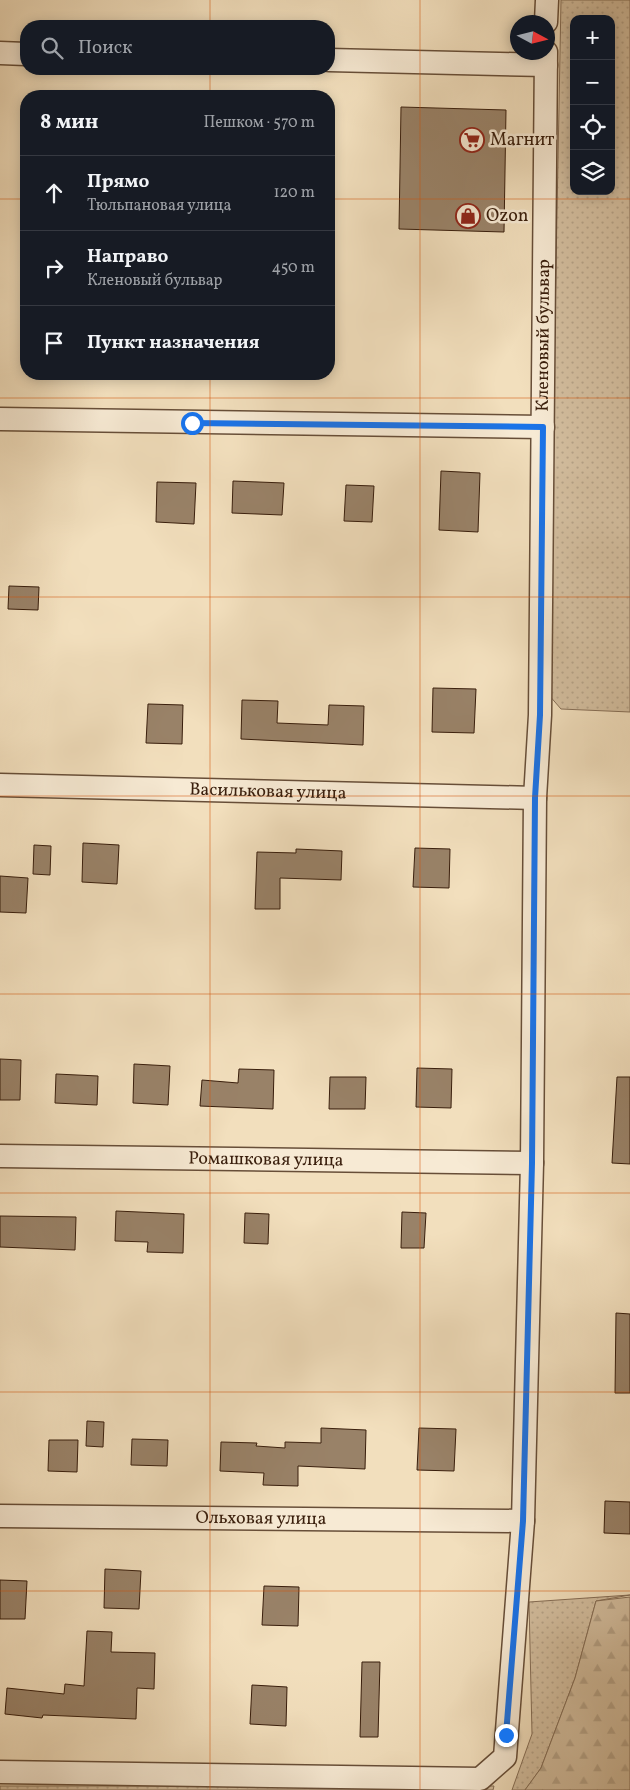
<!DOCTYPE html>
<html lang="ru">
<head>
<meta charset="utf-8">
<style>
	:root { --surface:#171b24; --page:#20242c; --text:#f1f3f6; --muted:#9ea1a6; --line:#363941 }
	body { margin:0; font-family:Vollkorn,serif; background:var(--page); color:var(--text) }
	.controls { position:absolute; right:15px; top:15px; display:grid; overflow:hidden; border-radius:10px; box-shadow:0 2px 12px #0003 }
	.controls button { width:45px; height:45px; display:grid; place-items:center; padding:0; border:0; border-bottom:1px solid var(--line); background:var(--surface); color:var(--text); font:25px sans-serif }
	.compass { position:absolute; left:510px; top:15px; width:45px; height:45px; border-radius:50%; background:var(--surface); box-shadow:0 2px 12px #0003; rotate:97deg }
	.stop { position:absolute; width:15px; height:15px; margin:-11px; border:4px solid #1a73e8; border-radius:50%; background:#fff }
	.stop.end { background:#1a73e8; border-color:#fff; box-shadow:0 1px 5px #0008 }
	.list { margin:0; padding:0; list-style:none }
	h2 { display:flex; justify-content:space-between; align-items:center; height:65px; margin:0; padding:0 20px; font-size:21px }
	h2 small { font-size:16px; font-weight:400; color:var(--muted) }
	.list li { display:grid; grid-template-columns:32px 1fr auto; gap:15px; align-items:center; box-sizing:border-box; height:75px; padding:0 20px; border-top:1px solid var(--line) }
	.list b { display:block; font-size:19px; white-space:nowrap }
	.list p { margin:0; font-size:16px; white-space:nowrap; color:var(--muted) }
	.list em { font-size:16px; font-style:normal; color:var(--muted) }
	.icon { flex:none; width:28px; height:28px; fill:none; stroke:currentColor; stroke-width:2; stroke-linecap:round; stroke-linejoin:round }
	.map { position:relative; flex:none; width:630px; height:1790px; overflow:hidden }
	.search { position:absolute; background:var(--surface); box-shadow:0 2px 12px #0003; left:20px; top:20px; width:315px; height:55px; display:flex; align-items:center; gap:12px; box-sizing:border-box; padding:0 18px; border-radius:20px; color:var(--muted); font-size:19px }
	.panel { position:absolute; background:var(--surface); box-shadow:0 2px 12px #0003; left:20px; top:90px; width:315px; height:290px; border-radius:20px }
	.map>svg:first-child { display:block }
</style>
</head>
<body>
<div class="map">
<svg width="630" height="1790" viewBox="0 0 630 1790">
	<defs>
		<pattern id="grass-dots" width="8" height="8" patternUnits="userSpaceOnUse" patternTransform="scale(1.25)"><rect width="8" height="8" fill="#d3be9f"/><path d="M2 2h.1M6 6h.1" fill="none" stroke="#b6a388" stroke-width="1.8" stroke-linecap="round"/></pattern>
		<pattern id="forest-firs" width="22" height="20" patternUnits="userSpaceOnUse" patternTransform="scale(1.25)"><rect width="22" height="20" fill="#d3be9f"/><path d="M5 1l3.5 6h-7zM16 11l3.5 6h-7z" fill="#b6a388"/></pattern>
	</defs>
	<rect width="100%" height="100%" fill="#f2dfbd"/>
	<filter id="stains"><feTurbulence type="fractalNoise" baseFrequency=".004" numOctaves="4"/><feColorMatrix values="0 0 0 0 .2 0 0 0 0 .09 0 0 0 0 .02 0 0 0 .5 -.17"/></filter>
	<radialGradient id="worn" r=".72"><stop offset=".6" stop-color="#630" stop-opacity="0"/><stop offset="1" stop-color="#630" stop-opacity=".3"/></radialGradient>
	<g fill="url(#grass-dots)" stroke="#866e56" fill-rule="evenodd">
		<path d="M561,0H630V712L561,709L548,694ZM574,19H611V191H574Z"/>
		<polygon points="630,1595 596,1601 575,1678 541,1768 525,1790 512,1790 532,1734 529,1602"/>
		<polygon points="0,1786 494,1786 493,1790 0,1790"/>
	</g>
	<polygon fill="url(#forest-firs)" stroke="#866e56" points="630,1597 630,1790 525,1790 541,1768 575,1678 596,1601"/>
	<g fill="#998268" stroke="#391e0c">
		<polygon points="401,107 506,110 504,232 399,229"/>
		<polygon points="441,471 480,473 478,532 439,530"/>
		<polygon points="233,481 284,483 282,515 232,513"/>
		<polygon points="157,482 196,483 194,524 156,522"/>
		<polygon points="346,485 374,486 372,522 344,521"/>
		<polygon points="9,586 39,587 38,610 8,609"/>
		<polygon points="433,688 476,689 474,733 432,732"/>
		<polygon points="242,700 278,701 277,723 328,725 329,705 364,706 363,745 241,739"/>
		<polygon points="148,704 183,705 182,744 146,743"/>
		<polygon points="83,843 119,845 117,884 82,882"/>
		<polygon points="34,845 51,846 50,875 33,874"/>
		<polygon points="415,848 450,849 449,888 413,887"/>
		<polygon points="296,849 342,851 341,880 280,878 280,909 255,909 257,852 296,853"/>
		<polygon points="0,876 28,878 26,913 0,912"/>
		<polygon points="0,1059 21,1060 20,1100 0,1100"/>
		<polygon points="134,1064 170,1066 168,1105 133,1103"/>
		<polygon points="417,1068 452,1069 451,1108 416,1107"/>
		<polygon points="239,1069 274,1070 273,1109 200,1106 202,1080 238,1083"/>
		<polygon points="56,1074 98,1076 97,1105 55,1103"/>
		<polygon points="330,1077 366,1077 365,1109 329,1109"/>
		<polygon points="617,1077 630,1077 630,1164 612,1163"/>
		<polygon points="116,1211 184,1214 183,1253 147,1252 148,1242 115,1241"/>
		<polygon points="402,1212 426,1213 424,1248 401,1248"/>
		<polygon points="245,1213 269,1214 268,1244 244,1243"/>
		<polygon points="0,1216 76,1217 75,1250 0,1247"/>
		<polygon points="616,1313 630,1314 630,1393 615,1393"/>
		<polygon points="87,1421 104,1422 103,1447 86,1446"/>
		<polygon points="321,1428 366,1430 365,1469 298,1466 298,1486 263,1485 264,1473 220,1471 221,1442 257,1443 256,1446 285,1448 285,1442 321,1443"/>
		<polygon points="419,1428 456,1429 454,1471 417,1470"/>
		<polygon points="132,1439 168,1440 167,1466 131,1465"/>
		<polygon points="49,1440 78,1440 77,1472 48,1471"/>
		<polygon points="605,1501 630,1502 630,1534 604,1533"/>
		<polygon points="105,1569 141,1571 139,1609 104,1608"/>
		<polygon points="0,1580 27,1581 25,1619 0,1619"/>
		<polygon points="264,1586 299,1587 298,1626 262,1625"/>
		<polygon points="87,1631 112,1632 111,1652 155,1653 154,1689 137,1688 136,1719 43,1715 42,1718 5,1714 7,1688 64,1694 65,1684 84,1686"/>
		<polygon points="362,1662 380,1662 378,1737 360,1737"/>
		<polygon points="252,1685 287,1687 286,1726 250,1724"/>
	</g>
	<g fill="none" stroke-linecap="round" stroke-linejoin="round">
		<defs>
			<g id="minor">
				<polyline points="546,22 547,0"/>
				<polyline points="0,53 26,54"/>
				<polyline points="329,60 546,65"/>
				<polyline points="0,419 543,427"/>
				<path id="s1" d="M0,785L535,798"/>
				<path id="s2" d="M0,1156L532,1163"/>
				<path id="s3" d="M0,1516L523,1521"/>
				<path id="s4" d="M0,1772L480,1779L505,1757L523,1521L532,1163L535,798L540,715L546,52"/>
			</g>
		</defs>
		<use href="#minor" stroke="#674e38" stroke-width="25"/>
		<use href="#minor" stroke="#f7ead4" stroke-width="22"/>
	</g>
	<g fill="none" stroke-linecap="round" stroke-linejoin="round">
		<polyline stroke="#1a73e8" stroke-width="6" points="192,423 543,427 540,715 535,798 532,1163 523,1521 506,1735"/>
	</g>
	<path fill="none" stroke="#d6530c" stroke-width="1" stroke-opacity="0.55" d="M210,0V26M420,0V1790M210,69V96M0,199H26M329,199H630M210,374V1790M0,398H630M0,597H630M0,796H630M0,994H630M0,1193H630M0,1392H630M0,1591H630"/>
	<defs>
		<symbol id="supermarket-ring" viewBox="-11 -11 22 22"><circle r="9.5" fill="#f7ead4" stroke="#8f2418" stroke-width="1.5"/><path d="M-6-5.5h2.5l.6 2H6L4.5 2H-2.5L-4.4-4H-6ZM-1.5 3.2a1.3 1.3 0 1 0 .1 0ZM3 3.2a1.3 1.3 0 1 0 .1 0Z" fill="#8f2418"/></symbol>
		<symbol id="shop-ring" viewBox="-11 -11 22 22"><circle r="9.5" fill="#f7ead4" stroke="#8f2418" stroke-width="1.5"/><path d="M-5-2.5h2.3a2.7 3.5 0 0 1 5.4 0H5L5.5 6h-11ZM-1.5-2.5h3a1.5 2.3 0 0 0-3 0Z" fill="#8f2418"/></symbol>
	</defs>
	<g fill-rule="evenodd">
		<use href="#supermarket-ring" x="458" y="126" width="28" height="28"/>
		<use href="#shop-ring" x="454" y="202" width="28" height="28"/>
	</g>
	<g text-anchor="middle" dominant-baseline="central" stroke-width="5" stroke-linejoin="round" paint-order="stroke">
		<g font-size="18" fill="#391e0c" stroke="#f7ead4" text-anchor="start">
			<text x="490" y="140">Магнит</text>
			<text x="486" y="216">Ozon</text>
		</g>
		<g font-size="18" fill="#391e0c" stroke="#f7ead4">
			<text stroke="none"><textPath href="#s4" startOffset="1936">Кленовый бульвар</textPath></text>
			<text stroke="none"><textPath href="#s1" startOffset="268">Васильковая улица</textPath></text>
			<text stroke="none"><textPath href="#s2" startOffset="266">Ромашковая улица</textPath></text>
			<text stroke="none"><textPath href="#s3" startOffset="261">Ольховая улица</textPath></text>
		</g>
	</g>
	<rect width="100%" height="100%" filter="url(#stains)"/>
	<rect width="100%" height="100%" fill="url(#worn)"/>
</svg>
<div class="controls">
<button>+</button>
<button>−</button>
<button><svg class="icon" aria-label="locate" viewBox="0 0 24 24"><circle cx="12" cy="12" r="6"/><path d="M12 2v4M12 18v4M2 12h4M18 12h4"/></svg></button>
<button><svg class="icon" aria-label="layers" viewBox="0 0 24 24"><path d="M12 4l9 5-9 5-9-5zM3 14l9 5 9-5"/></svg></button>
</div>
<svg class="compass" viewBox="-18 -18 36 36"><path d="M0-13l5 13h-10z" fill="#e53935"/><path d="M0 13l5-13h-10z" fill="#9ea1a6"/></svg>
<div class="stop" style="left:192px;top:423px"></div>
<div class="stop end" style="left:506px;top:1735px"></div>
<div class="search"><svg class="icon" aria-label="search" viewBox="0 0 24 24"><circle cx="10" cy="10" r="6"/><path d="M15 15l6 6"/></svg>Поиск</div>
<section class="panel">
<h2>8 мин<small>Пешком · 570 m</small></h2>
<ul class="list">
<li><svg class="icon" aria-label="ahead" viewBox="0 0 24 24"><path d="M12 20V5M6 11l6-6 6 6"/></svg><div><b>Прямо</b><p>Тюльпановая улица</p></div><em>120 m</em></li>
<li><svg class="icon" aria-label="right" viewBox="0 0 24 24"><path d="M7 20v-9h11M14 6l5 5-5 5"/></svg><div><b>Направо</b><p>Кленовый бульвар</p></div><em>450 m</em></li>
<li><svg class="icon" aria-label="arrive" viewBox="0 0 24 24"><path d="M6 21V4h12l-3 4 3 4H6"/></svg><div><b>Пункт назначения</b></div></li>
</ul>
</section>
</div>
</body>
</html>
